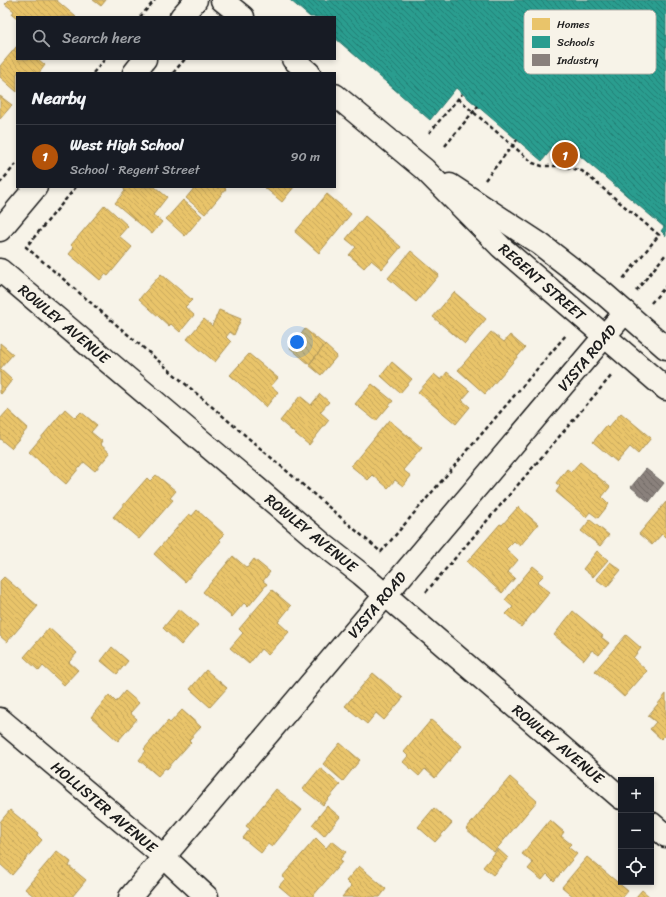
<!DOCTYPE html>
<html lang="en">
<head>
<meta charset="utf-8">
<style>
	:root { --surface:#171b24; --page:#20242c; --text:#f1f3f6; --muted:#9ea1a6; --line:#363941; --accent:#b45309 }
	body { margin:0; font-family:Sriracha,sans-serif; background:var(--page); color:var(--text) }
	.controls { position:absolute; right:12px; bottom:12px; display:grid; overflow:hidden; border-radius:0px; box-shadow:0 2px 6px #0003 }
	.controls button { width:36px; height:36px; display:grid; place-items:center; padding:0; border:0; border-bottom:1px solid var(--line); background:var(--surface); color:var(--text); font:20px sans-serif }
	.you { position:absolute; left:297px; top:342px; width:14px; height:14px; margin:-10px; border:3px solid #fff; border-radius:50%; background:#1a73e8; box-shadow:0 0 0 6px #1a73e833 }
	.badge { display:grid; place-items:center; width:26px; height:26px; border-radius:50%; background:var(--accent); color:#fff; font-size:13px; font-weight:700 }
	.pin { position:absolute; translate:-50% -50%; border:2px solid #fff; box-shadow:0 1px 4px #0006 }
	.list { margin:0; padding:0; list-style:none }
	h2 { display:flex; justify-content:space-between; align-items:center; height:52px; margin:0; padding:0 16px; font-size:17px }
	h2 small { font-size:13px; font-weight:400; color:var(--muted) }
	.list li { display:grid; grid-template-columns:26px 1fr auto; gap:12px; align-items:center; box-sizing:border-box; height:64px; padding:0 16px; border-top:1px solid var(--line) }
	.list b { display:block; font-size:15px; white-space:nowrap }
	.list p { margin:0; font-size:13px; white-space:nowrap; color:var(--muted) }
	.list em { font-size:13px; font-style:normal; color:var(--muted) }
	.icon { flex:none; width:22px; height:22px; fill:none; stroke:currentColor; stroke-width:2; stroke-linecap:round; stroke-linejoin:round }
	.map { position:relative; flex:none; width:666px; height:897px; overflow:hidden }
	.search { position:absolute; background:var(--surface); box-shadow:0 2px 6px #0003; left:16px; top:16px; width:320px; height:44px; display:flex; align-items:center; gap:10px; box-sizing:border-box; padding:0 14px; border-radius:0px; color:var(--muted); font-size:15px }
	.panel { position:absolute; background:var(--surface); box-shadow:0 2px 6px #0003; left:16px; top:72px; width:320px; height:116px; border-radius:0px }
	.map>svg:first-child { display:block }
</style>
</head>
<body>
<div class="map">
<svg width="666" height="897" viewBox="0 0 666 897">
	<defs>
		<pattern id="homes-back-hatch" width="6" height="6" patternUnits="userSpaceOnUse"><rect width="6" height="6" fill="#e9c46a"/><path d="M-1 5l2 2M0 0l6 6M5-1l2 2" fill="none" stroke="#c7a85b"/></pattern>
		<pattern id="schools-back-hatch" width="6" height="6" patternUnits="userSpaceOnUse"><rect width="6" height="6" fill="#2a9d8f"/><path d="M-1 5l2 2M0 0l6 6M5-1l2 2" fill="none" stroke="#237f74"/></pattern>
		<pattern id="industry-back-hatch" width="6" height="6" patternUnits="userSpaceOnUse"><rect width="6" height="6" fill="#8a817c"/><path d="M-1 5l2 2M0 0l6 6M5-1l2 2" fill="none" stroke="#706965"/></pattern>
	</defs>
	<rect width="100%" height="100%" fill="#f7f3e8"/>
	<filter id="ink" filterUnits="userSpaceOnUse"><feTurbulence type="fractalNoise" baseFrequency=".025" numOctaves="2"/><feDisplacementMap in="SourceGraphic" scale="8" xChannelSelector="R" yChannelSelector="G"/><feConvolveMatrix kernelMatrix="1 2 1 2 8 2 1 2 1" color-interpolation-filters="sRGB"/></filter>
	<g filter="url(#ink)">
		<g fill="url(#homes-back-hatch)" stroke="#ac9253">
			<polygon points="9,0 56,0 76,17 17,17 17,18 12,14 14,11 5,4"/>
			<polygon points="93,0 106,0 101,6"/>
			<polygon points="17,46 17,59 38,59 45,65 39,73 17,73 17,92 0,77 0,66"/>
			<polygon points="0,96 12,105 0,119"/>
			<polygon points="123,187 155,187 167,197 153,215 162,222 152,234 115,203 125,191"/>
			<polygon points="195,187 224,187 226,189 205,214 186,198"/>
			<polygon points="264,187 294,187 282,202"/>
			<polygon points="327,194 351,214 319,253 295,232"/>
			<polygon points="183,200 202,216 185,236 166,219"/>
			<polygon points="105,205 128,226 119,236 132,247 108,276 105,274 100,280 69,254 74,248 71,245"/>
			<polygon points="365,216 401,247 382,269 371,260 364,268 349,255 356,247 346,239"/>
			<polygon points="411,251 439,275 416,302 388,278"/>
			<polygon points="161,274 192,300 185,307 194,315 180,332 171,324 169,326 139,299"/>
			<polygon points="454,292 486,319 465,344 433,317"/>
			<polygon points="219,310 241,319 234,335 230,332 226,337 231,342 215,362 187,339 204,319 212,326"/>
			<polygon points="305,329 325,345 309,364 290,348"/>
			<polygon points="491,332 504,342 510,335 525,348 485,394 458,370"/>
			<polygon points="0,343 13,354 0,369 12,380 1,394 0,393"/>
			<polygon points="325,345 337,356 321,375 309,365"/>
			<polygon points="249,354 278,378 271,386 278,392 266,407 230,375"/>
			<polygon points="392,362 412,379 400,393 381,376"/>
			<polygon points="447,372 470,391 462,400 470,407 456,424 418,392 434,374 441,380"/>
			<polygon points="372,384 393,401 376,421 355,404"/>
			<polygon points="320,394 329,402 320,412 329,420 309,445 280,421 300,396 311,405"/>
			<polygon points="65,409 75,418 81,412 97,425 91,432 102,441 100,444 110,453 95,471 84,462 66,484 29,452"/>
			<polygon points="8,410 28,428 11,448 0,439 0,419"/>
			<polygon points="621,413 651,438 638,454 630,447 617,462 593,442 606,426 608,428"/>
			<polygon points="389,420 422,448 403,470 411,476 403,486 395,480 388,488 373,475 368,480 351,466"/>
			<polygon points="580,462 610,487 602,497 609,504 598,518 590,512 586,517 556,492 560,486 556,483 567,469 571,472"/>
			<polygon points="156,475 176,491 170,498 173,500 139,539 113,517 147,478 150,481"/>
			<polygon points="666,502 666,538 662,534 652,545 639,534"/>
			<polygon points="518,507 538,524 520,546 514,541 506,549 518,560 508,572 515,578 502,593 467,562 500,524 502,525"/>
			<polygon points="197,510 224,534 219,539 221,541 185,582 154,554 189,514 192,516"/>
			<polygon points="590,520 609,535 600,546 581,531"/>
			<polygon points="597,551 608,560 593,577 583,569"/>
			<polygon points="233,556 247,568 254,559 270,572 263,581 267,584 248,607 244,603 232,617 203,592"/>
			<polygon points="610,562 621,570 607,587 596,579"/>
			<polygon points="533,566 544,575 537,582 550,592 521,627 506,614 513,607 505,600"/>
			<polygon points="4,577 38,606 7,642 0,636 0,581"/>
			<polygon points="272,590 291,606 278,622 289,632 268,655 261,649 249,664 230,648 243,633 239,629"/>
			<polygon points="179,609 198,625 181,645 163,628"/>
			<polygon points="573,611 603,636 601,637 609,643 599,655 592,650 584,660 554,635"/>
			<polygon points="49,628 77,653 69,662 78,670 64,685 43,666 39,671 24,657"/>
			<polygon points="626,635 641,648 633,658 647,671 624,697 595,671"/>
			<polygon points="112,647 128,661 117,674 101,661"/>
			<polygon points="206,670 227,688 210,707 190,689"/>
			<polygon points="373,673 403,698 384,720 376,713 367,724 345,706"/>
			<polygon points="125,691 139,703 130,713 137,719 118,741 91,717 109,695 116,702"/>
			<polygon points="666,694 666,734 661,739 650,729 656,722 648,716"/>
			<polygon points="182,710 201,727 189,740 191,742 167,769 165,768 158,776 139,760 146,751 144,749 168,721 170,723"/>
			<polygon points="431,720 462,746 435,778 425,769 419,776 403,762 408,756 404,752"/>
			<polygon points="340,743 360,760 343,781 323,764"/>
			<polygon points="320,768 340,785 323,805 303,789"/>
			<polygon points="510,777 537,801 494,852 466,829"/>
			<polygon points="276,789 302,810 272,847 268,844 261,853 243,838 250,829 246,826"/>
			<polygon points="327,806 340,817 324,836 312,825"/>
			<polygon points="434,808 452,823 435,842 418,827"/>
			<polygon points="10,810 38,833 37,835 42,840 12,875 0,864 0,822"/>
			<polygon points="550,820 564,832 561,836 571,844 568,847 577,854 554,881 547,874 542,880 528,869 533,863 522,854"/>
			<polygon points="316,838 326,848 332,841 346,852 340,859 342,862 312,897 292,897 279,886 285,879 282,877"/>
			<polygon points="498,849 508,858 493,875 483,867"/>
			<polygon points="57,851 71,862 69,866 86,880 72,897 35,897 25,889"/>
			<polygon points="587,857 628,891 623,897 574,897 562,887"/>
			<polygon points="359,866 386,889 380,897 342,897 351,886 346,881"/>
			<polygon points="642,890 650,897 636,897"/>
		</g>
		<polygon fill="url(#schools-back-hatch)" stroke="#26766c" points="290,0 666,0 666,236 661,231 664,227 560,139 542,161 456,88 430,120 335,38 335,17 310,17"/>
		<polygon fill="url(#industry-back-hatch)" stroke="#69635f" points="646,469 664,483 649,502 631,487"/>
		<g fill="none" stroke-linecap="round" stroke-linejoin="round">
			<defs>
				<g id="minor">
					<polyline points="181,17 196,0"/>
					<polyline points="134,73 145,59"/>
					<polyline points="0,230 36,187"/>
					<polyline points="0,270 324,545 361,574 621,798"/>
					<polyline points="0,719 164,857 207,897"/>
					<polyline points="651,823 666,836"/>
					<polyline points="130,897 625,312"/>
				</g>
				<g id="major">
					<polyline points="222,0 243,17"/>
					<polyline points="293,59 309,73"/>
					<polyline points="335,95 424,169 501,247 666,389"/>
					<polyline points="450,185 540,244 602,292 666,348"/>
				</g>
			</defs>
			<use href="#minor" stroke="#1c1c1c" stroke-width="25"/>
			<use href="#major" stroke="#1c1c1c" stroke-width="25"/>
			<g stroke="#1c1c1c" stroke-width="2.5" stroke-dasharray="4 3" stroke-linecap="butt">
				<polyline points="140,17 155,0"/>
				<polyline points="93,73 105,59"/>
				<polyline points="173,73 185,59"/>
				<polyline points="458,99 533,163 542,166 562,166 582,171 659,235 623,279"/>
				<polyline points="429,133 462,94"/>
				<polyline points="0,183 17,163"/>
				<polyline points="76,187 26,247 381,552 566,335"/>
				<polyline points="636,291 666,254"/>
				<polyline points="651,303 666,286"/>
				<polyline points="426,592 612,375"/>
			</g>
			<use href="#minor" stroke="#f7f3e8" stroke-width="22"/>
			<use href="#major" stroke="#f7f3e8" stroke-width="22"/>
			<g stroke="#1c1c1c" stroke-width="2.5" stroke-dasharray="4 3" stroke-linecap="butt">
				<polyline points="445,146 478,106"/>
				<polyline points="485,180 517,140"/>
			</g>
		</g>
	</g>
	<g text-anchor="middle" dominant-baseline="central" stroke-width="4" stroke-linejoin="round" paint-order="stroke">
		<g font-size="15" fill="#1c1c1c" stroke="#f7f3e8">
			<text transform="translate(542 282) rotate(41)">REGENT STREET</text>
			<text transform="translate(64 324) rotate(40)">ROWLEY AVENUE</text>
			<text transform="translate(587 358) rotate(-50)">VISTA ROAD</text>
			<text transform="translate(311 533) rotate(39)">ROWLEY AVENUE</text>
			<text transform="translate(377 605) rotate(-50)">VISTA ROAD</text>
			<text transform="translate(558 744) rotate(40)">ROWLEY AVENUE</text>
			<text transform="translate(104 807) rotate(40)">HOLLISTER AVENUE</text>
		</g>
	</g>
	<rect x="524" y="10" width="132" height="64" rx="6" fill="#f7f3e8" stroke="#b5b2ab" stroke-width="1"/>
	<rect x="532" y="18" width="18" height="12" fill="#e9c46a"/>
	<rect x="532" y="36" width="18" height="12" fill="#2a9d8f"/>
	<rect x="532" y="54" width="18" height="12" fill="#8a817c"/>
	<g font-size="11" fill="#1c1c1c">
		<text x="557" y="28">Homes</text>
		<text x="557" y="46">Schools</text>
		<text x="557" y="64">Industry</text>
	</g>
</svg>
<div class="controls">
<button>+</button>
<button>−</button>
<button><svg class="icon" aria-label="locate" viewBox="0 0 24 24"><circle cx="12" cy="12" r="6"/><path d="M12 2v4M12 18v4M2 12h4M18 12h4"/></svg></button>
</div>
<div class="you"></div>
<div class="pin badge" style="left:565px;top:155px">1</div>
<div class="search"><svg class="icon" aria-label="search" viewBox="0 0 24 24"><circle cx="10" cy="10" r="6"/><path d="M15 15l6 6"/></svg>Search here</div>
<section class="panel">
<h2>Nearby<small></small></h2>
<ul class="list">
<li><span class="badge">1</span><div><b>West High School</b><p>School · Regent Street</p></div><em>90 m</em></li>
</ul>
</section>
</div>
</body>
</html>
